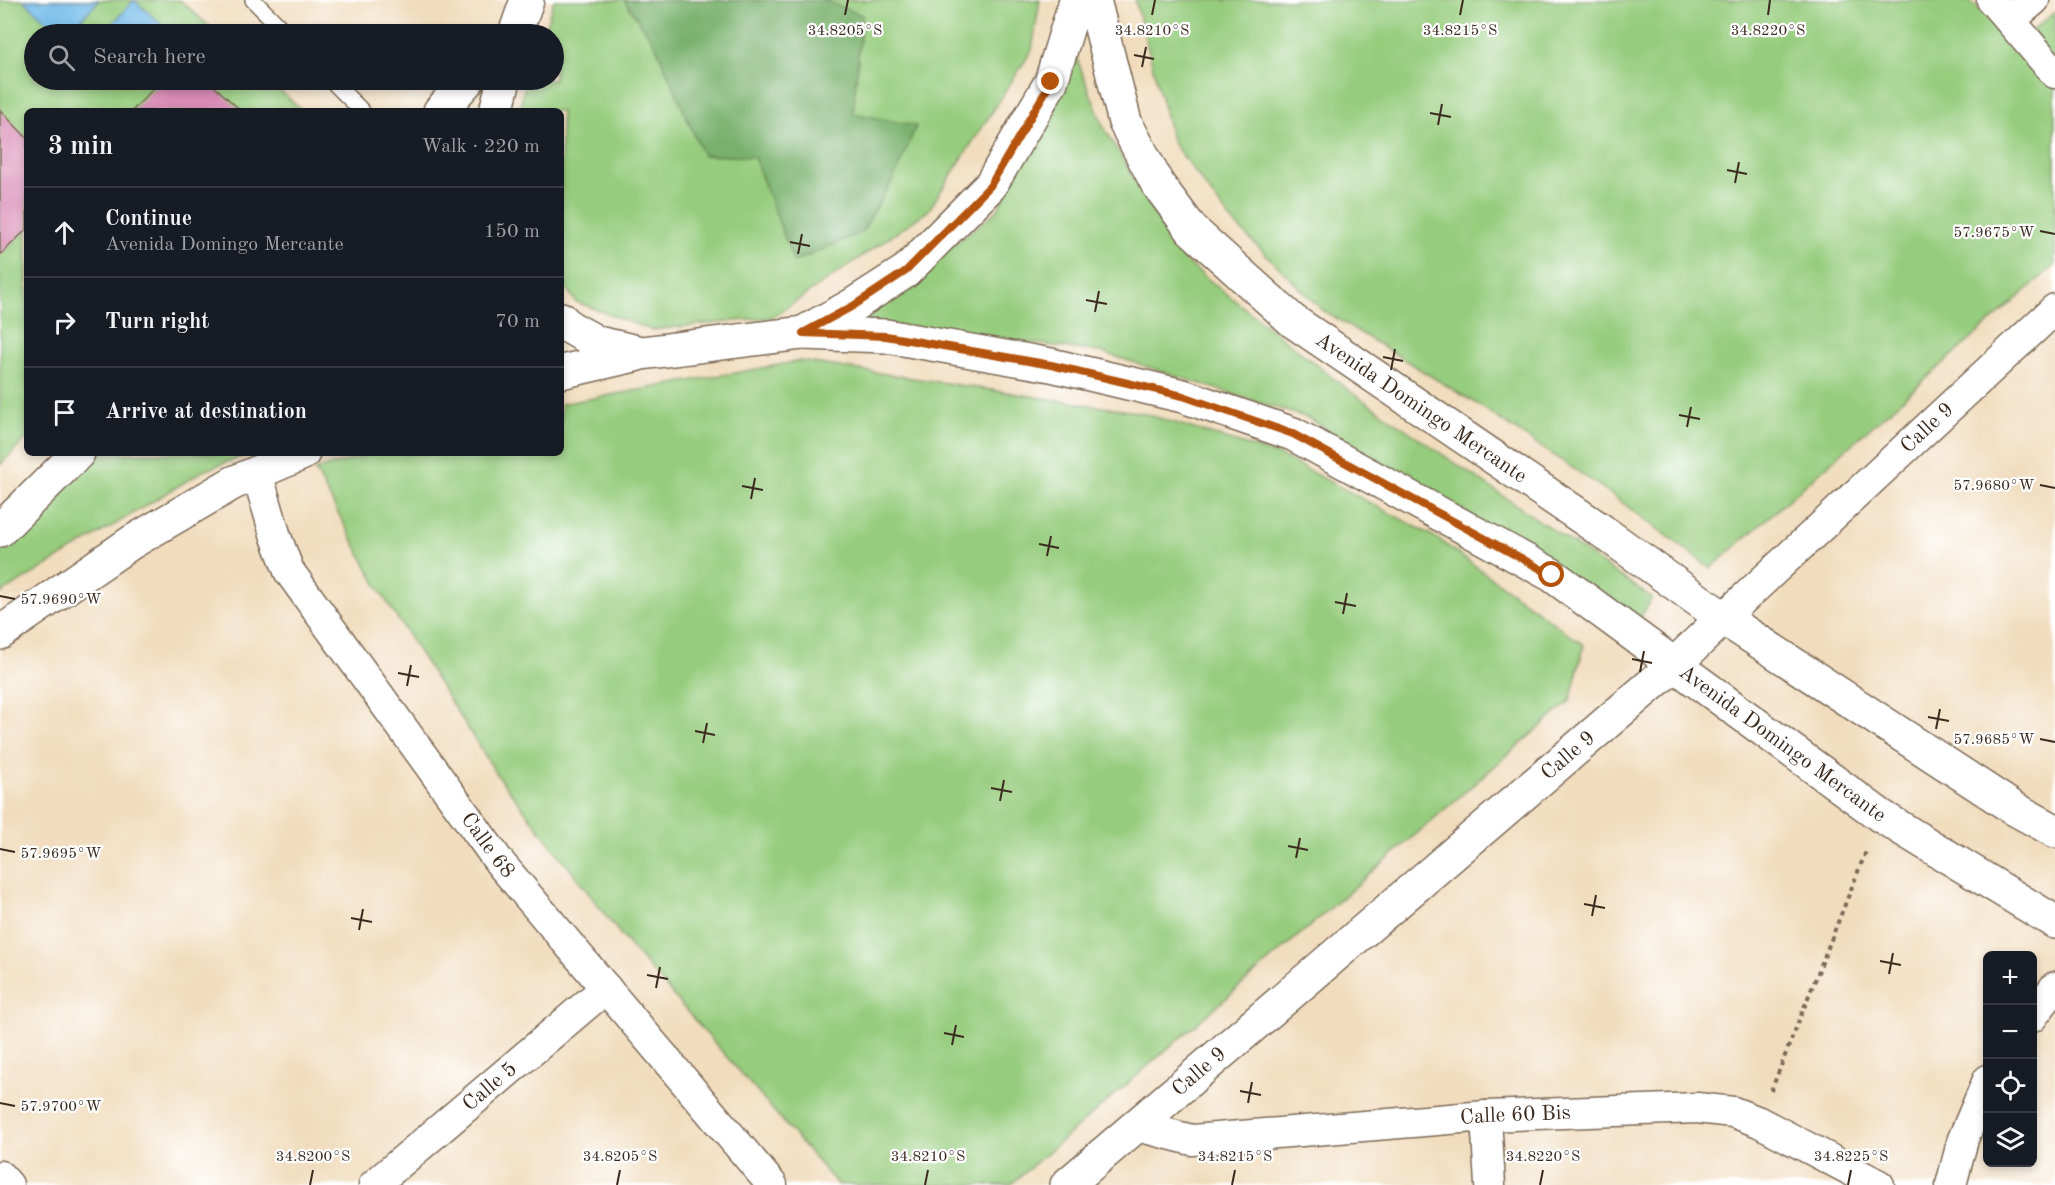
<!DOCTYPE html>
<html lang="en">
<head>
<meta charset="utf-8">
<style>
	:root { --surface:#171b24; --page:#242831; --text:#f1f3f6; --muted:#9ea1a6; --line:#363941 }
	body { margin:0; font-family:"Old Standard TT",serif; background:var(--page); color:var(--text) }
	.controls { position:absolute; right:18px; bottom:18px; display:grid; overflow:hidden; border-radius:9px; box-shadow:0 3px 9px #0003 }
	.controls button { width:54px; height:54px; display:grid; place-items:center; padding:0; border:0; border-bottom:2px solid var(--line); background:var(--surface); color:var(--text); font:30px sans-serif }
	.stop { position:absolute; width:18px; height:18px; margin:-14px; border:4px solid #b45309; border-radius:50%; background:#fff }
	.stop.end { background:#b45309; border-color:#fff; box-shadow:0 2px 6px #0008 }
	.list { margin:0; padding:0; list-style:none }
	h2 { display:flex; justify-content:space-between; align-items:center; height:78px; margin:0; padding:0 24px; font-size:26px }
	h2 small { font-size:20px; font-weight:400; color:var(--muted) }
	.list li { display:grid; grid-template-columns:39px 1fr auto; gap:18px; align-items:center; box-sizing:border-box; height:90px; padding:0 24px; border-top:2px solid var(--line) }
	.list b { display:block; font-size:22px; white-space:nowrap }
	.list p { margin:0; font-size:20px; white-space:nowrap; color:var(--muted) }
	.list em { font-size:20px; font-style:normal; color:var(--muted) }
	.icon { flex:none; width:33px; height:33px; fill:none; stroke:currentColor; stroke-width:2; stroke-linecap:round; stroke-linejoin:round }
	.map { position:relative; flex:none; width:2055px; height:1185px; overflow:hidden }
	.search { position:absolute; background:var(--surface); box-shadow:0 3px 9px #0003; left:24px; top:24px; width:540px; height:66px; display:flex; align-items:center; gap:15px; box-sizing:border-box; padding:0 21px; border-radius:33px; color:var(--muted); font-size:22px }
	.panel { position:absolute; background:var(--surface); box-shadow:0 3px 9px #0003; left:24px; top:108px; width:540px; height:348px; border-radius:9px }
	.map>svg:first-child { display:block }
</style>
</head>
<body>
<div class="map">
<svg width="2055" height="1185" viewBox="0 0 2055 1185">
	<rect width="100%" height="100%" fill="#fff"/>
	<filter id="ink" filterUnits="userSpaceOnUse"><feTurbulence type="fractalNoise" baseFrequency=".0167" numOctaves="2"/><feDisplacementMap in="SourceGraphic" scale="12" xChannelSelector="R" yChannelSelector="G"/><feConvolveMatrix kernelMatrix="1 2 1 2 8 2 1 2 1" color-interpolation-filters="sRGB"/></filter>
	<filter id="wash" filterUnits="userSpaceOnUse"><feTurbulence type="fractalNoise" baseFrequency=".008" numOctaves="4" result="noise"/><feDisplacementMap in="SourceGraphic" scale="24" xChannelSelector="R" yChannelSelector="G"/><feGaussianBlur stdDeviation="1.35" result="paint"/><feColorMatrix in="noise" values="0 0 0 0 0 0 0 0 0 0 0 0 0 0 0 0 0 1.4 0 .05"/><feComposite in="paint" operator="in"/></filter>
	<g filter="url(#wash)">
		<rect width="100%" height="100%" fill="#f1ddbe"/>
		<g fill="#96cc7d" stroke="#687b4e" stroke-width="1.5">
			<polygon points="0,0 180,0 218,34 34,34 34,80 268,80 303,111 27,111 27,438 0,465"/>
			<polygon points="554,0 1040,0 1032,50 928,211 773,317 651,330 576,302 561,281 561,111 521,111 522,96 527,80 554,80 554,34 543,34"/>
			<polygon points="1135,0 1969,0 2017,43 2055,12 2055,265 1711,568 1601,487 1475,403 1321,309 1231,220 1173,143"/>
			<polygon points="1075,54 1103,126 1180,257 1347,389 1652,598 1640,618 1308,418 1101,352 855,320 997,211"/>
			<polygon points="800,361 1143,413 1281,456 1435,537 1584,645 1570,701 1010,1185 838,1185 624,939 498,776 380,591 315,470 375,453 561,453 561,404"/>
			<polygon points="101,453 252,453 203,471 0,594 0,551"/>
		</g>
		<polygon fill="#78b06c" stroke="#5a6d45" stroke-width="1.5" points="624,0 823,0 862,15 853,113 916,126 895,176 862,232 794,262 754,157 703,155 655,44"/>
		<g fill="#70b9e8" stroke="#567283" stroke-width="1.5">
			<polygon points="23,0 99,0 68,34 61,34"/>
			<polygon points="134,0 165,27 158,34 103,34"/>
		</g>
		<g id="blocks">
			<g fill="#d98bb5">
				<polygon points="162,80 220,80 214,86 239,109 237,111 132,111"/>
				<polygon points="0,110 27,138 27,229 0,255"/>
			</g>
		</g>
	</g>
	<g filter="url(#ink)">
		<use href="#blocks" fill-opacity="0" stroke="#7b6956" stroke-width="1.5"/>
		<g fill="none" stroke-linecap="round" stroke-linejoin="round">
			<defs>
				<g id="lane">
					<polyline points="253,0 287,34"/>
					<polyline points="331,80 362,111"/>
				</g>
				<g id="street">
					<polyline points="1992,0 2055,73"/>
					<polyline points="2010,20 2034,0"/>
					<path id="s1" d="M257,473L276,537L289,571L500,863L772,1185"/>
					<path id="s2" d="M1723,618L2055,309"/>
					<polyline points="2032,1017 2055,987"/>
					<polyline points="1486,1116 1490,1185"/>
					<path id="s3" d="M1137,1126L1192,1140L1486,1116L1697,1108L1733,1112L1759,1122L1879,1185"/>
					<polyline points="0,1176 8,1185"/>
					<path id="s4" d="M374,1185L606,988"/>
					<polyline points="1951,1185 1963,1139 1988,1080"/>
				</g>
				<g id="secondary">
					<polyline points="515,34 527,0"/>
					<polyline points="440,111 468,80"/>
					<polyline points="496,111 504,80"/>
					<polyline points="561,319 569,327 598,343 642,353 803,333 853,305 906,271 990,186 1051,82 1076,0"/>
					<polyline points="561,372 635,355"/>
					<polyline points="0,530 78,453"/>
					<polyline points="0,633 132,542 233,483 303,453"/>
					<path id="s5" d="M1067,1185L1674,665L1723,618"/>
				</g>
				<g id="primary">
					<path id="s6" d="M1094,0L1125,122L1157,183L1192,230L1293,321L1602,531L1723,618L2015,809L2055,831"/>
					<path id="s7" d="M803,333L886,336L1051,365L1183,396L1293,434L1552,575L1881,816L2055,922"/>
				</g>
			</defs>
			<use href="#lane" stroke="#7b6956" stroke-width="18"/>
			<use href="#street" stroke="#7b6956" stroke-width="33"/>
			<use href="#secondary" stroke="#7b6956" stroke-width="36"/>
			<use href="#primary" stroke="#7b6956" stroke-width="36"/>
			<polyline stroke="#7b6956" stroke-width="4" stroke-dasharray="4.5 4.5" stroke-linecap="butt" points="1771,1091 1867,849"/>
			<use href="#lane" stroke="#fff" stroke-width="15"/>
			<use href="#street" stroke="#fff" stroke-width="30"/>
			<use href="#secondary" stroke="#fff" stroke-width="33"/>
			<use href="#primary" stroke="#fff" stroke-width="33"/>
		</g>
	</g>
	<g fill="none" stroke-linecap="round" stroke-linejoin="round" filter="url(#ink)">
		<polyline stroke="#b45309" stroke-width="8" points="1051,82 990,186 906,271 853,306 803,333 886,336 1051,365 1183,396 1293,434 1552,575"/>
	</g>
	<path fill="none" stroke="#3b2a1e" stroke-width="2" d="M845,15L848,0M1152,15L1155,0M1460,15L1463,0M1768,15L1770,0M1134,55L1154,59M1142,67L1146,47M1430,113L1451,117M1438,125L1442,104M1727,170L1747,174M1735,183L1739,162M2040,231L2055,234M790,242L810,246M798,254L802,234M1086,300L1107,304M1095,312L1099,291M1383,357L1403,361M1391,370L1395,349M1679,415L1700,419M1687,427L1691,407M2040,485L2055,488M742,486L763,490M751,499L755,478M1039,544L1059,548M1047,556L1051,536M0,596L15,599M1335,602L1356,606M1343,614L1347,593M1632,659L1652,663M1640,672L1644,651M398,673L419,677M407,686L411,665M1928,717L1949,721M1936,729L1940,709M695,731L715,735M2040,739L2055,742M703,743L707,723M991,788L1012,792M1000,801L1004,780M1288,846L1308,850M0,849L15,852M1296,858L1300,838M1584,904L1605,908M1592,916L1596,895M351,918L372,922M359,930L363,909M1880,961L1901,965M1889,974L1893,953M647,975L668,979M656,988L660,967M944,1033L964,1037M952,1045L956,1025M1240,1091L1261,1095M0,1103L15,1106M1248,1103L1252,1082M310,1185L313,1170M617,1185L620,1170M925,1185L928,1170M1232,1185L1235,1170M1540,1185L1543,1170M1848,1185L1851,1170"/>
	<g text-anchor="middle" dominant-baseline="central" stroke-width="4.5" stroke-linejoin="round" paint-order="stroke">
		<g font-size="21" fill="#3b2a1e" stroke="#fff">
			<text stroke="none"><textPath href="#s6" startOffset="544">Avenida Domingo Mercante</textPath></text>
			<text stroke="none"><textPath href="#s2" startOffset="279">Calle 9</textPath></text>
			<text stroke="none"><textPath href="#s7" startOffset="1083">Avenida Domingo Mercante</textPath></text>
			<text stroke="none"><textPath href="#s5" startOffset="660">Calle 9</textPath></text>
			<text stroke="none"><textPath href="#s1" startOffset="442">Calle 68</textPath></text>
			<text stroke="none"><textPath href="#s5" startOffset="174">Calle 9</textPath></text>
			<text stroke="none"><textPath href="#s4" startOffset="152">Calle 5</textPath></text>
			<text stroke="none"><textPath href="#s3" startOffset="381">Calle 60 Bis</textPath></text>
		</g>
	</g>
	<g font-size="15" text-anchor="middle" fill="#3b2a1e" stroke="#fff" stroke-width="4.5" stroke-linejoin="round" paint-order="stroke">
		<text x="845" y="35">34.8205°S</text>
		<text x="1152" y="35">34.8210°S</text>
		<text x="1460" y="35">34.8215°S</text>
		<text x="1768" y="35">34.8220°S</text>
		<text x="1994" y="237">57.9675°W</text>
		<text x="1994" y="490">57.9680°W</text>
		<text x="61" y="604">57.9690°W</text>
		<text x="1994" y="744">57.9685°W</text>
		<text x="61" y="858">57.9695°W</text>
		<text x="61" y="1111">57.9700°W</text>
		<text x="313" y="1161">34.8200°S</text>
		<text x="620" y="1161">34.8205°S</text>
		<text x="928" y="1161">34.8210°S</text>
		<text x="1235" y="1161">34.8215°S</text>
		<text x="1543" y="1161">34.8220°S</text>
		<text x="1851" y="1161">34.8225°S</text>
	</g>
</svg>
<div class="controls">
<button>+</button>
<button>−</button>
<button><svg class="icon" aria-label="locate" viewBox="0 0 24 24"><circle cx="12" cy="12" r="6"/><path d="M12 2v4M12 18v4M2 12h4M18 12h4"/></svg></button>
<button><svg class="icon" aria-label="layers" viewBox="0 0 24 24"><path d="M12 4l9 5-9 5-9-5zM3 14l9 5 9-5"/></svg></button>
</div>
<div class="stop" style="left:1552px;top:575px"></div>
<div class="stop end" style="left:1051px;top:82px"></div>
<div class="search"><svg class="icon" aria-label="search" viewBox="0 0 24 24"><circle cx="10" cy="10" r="6"/><path d="M15 15l6 6"/></svg>Search here</div>
<section class="panel">
<h2>3 min<small>Walk · 220 m</small></h2>
<ul class="list">
<li><svg class="icon" aria-label="ahead" viewBox="0 0 24 24"><path d="M12 20V5M6 11l6-6 6 6"/></svg><div><b>Continue</b><p>Avenida Domingo Mercante</p></div><em>150 m</em></li>
<li><svg class="icon" aria-label="right" viewBox="0 0 24 24"><path d="M7 20v-9h11M14 6l5 5-5 5"/></svg><div><b>Turn right</b></div><em>70 m</em></li>
<li><svg class="icon" aria-label="arrive" viewBox="0 0 24 24"><path d="M6 21V4h12l-3 4 3 4H6"/></svg><div><b>Arrive at destination</b></div></li>
</ul>
</section>
</div>
</body>
</html>
